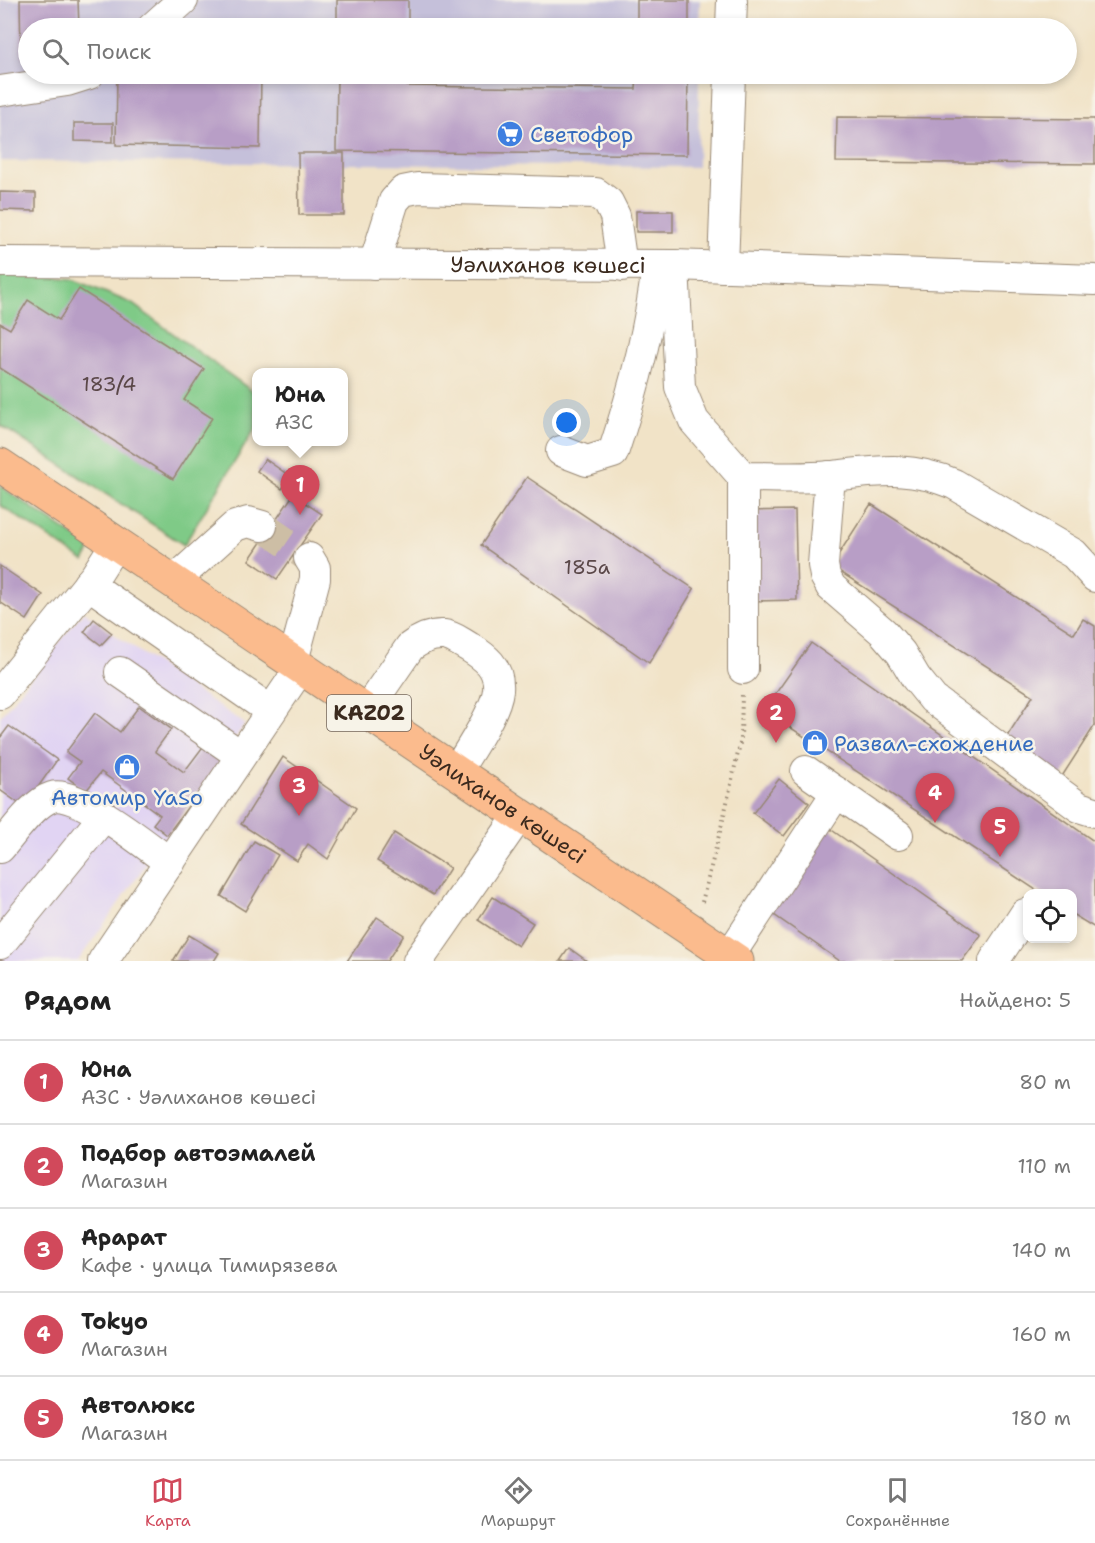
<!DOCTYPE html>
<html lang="ru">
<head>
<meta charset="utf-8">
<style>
	:root { --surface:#fff; --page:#f6f6f6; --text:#222; --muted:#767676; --line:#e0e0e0; --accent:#d1495b }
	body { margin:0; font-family:"Shantell Sans",sans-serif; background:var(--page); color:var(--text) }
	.controls { position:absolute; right:18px; bottom:18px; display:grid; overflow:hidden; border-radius:12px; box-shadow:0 3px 9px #0003 }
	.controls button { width:54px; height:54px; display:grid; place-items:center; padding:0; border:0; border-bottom:2px solid var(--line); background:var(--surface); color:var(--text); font:30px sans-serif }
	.you { position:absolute; left:567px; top:423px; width:21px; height:21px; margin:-15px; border:4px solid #fff; border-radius:50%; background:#1a73e8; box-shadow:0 0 0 9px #1a73e833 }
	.badge { display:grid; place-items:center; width:39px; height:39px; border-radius:50%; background:var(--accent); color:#fff; font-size:20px; font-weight:700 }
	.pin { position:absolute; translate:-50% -50px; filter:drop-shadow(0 2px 3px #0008) }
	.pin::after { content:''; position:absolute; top:32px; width:21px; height:18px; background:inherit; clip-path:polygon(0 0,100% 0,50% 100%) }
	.popup { position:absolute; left:252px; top:368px; width:96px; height:78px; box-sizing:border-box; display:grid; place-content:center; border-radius:12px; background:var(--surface); filter:drop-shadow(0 2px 4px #0005); font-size:20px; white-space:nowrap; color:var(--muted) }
	.popup b { font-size:22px; color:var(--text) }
	.popup::after { content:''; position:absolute; left:50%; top:100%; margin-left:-12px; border:12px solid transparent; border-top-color:var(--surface) }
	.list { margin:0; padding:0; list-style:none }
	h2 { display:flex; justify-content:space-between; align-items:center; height:78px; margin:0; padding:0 24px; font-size:26px }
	h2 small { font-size:20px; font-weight:400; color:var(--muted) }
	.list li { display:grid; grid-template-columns:39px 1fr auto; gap:18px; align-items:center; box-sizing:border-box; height:84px; padding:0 24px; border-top:2px solid var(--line) }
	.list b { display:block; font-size:22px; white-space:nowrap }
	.list p { margin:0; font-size:20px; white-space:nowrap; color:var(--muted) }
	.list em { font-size:20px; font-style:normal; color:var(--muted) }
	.icon { flex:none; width:33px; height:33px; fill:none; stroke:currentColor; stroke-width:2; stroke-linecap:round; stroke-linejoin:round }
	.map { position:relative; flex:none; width:1095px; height:961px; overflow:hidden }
	.search { position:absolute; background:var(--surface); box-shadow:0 3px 9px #0003; left:18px; right:18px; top:18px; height:66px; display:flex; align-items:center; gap:15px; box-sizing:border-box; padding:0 21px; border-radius:33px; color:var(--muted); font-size:22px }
	.sheet { height:498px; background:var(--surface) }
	nav { display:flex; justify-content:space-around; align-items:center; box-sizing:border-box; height:84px; border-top:2px solid var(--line); background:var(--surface); font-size:16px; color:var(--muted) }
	nav a { display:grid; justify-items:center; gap:3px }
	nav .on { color:var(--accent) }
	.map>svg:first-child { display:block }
</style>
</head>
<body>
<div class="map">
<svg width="1095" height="961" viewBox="0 0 1095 961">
	<rect width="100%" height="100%" fill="#f7f3e8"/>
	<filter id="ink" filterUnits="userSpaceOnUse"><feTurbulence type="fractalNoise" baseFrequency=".0167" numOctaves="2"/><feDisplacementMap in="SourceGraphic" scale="12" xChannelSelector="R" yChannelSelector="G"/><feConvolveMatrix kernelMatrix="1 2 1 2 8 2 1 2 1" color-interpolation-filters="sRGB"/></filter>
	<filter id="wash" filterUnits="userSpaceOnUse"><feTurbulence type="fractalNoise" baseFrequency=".008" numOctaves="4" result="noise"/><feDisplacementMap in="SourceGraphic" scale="24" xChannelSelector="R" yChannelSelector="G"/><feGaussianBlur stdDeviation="1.35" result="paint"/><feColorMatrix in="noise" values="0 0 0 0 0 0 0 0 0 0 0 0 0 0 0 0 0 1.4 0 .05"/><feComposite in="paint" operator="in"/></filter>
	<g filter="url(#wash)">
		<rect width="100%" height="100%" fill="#f1e3c7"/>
		<polygon fill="#e1d4f3" points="84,611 112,633 245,724 78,961 0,961 0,717"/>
		<polygon fill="#c5c0da" points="0,0 700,0 699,28 28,28 28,74 699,74 698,167 0,161"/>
		<g fill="#7fca87" stroke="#5d7a52" stroke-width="1.5">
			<polygon points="6,271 72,279 131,303 256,394 256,427 184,545 0,425 0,274"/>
			<polygon points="0,486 87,545 90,551 84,561 0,505"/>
		</g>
		<g id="blocks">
			<g fill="#b89ec6">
				<polygon points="20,0 78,0 79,28 28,28 28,58 21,59"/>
				<rect x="337" y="0" width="71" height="28"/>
				<rect x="637" y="0" width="52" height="28"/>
				<polygon points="117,74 261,74 260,148 116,145"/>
				<polygon points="337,74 407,74 407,86 636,89 637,74 688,74 687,155 336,151"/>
				<polygon points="837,117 1095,119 1095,164 836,162"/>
				<polygon points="74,123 113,123 113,142 74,141"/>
				<polygon points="298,153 344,153 344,215 299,215"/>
				<polygon points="0,192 36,193 36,211 0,210"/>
				<rect x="636" y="211" width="37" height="21"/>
				<polygon points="79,289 204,369 184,400 212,418 173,479 0,368 0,323 10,329 28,300 59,320"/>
				<polygon points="265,459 291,477 282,489 257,471"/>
				<polygon points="527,477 694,589 649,663 481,545"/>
				<polygon points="293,495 322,514 277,579 249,560"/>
				<polygon points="871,504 1074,634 1083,619 1095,626 1095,725 1059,781 1002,744 1033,696 831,566"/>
				<polygon points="795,510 797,600 751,601 748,511"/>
				<polygon points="0,566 43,595 27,620 0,602"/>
				<polygon points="94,619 112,633 101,645 84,632"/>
				<polygon points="811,643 1095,842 1095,928 1072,914 1072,894 1042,894 764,710"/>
				<polygon points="139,706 171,729 155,751 184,772 205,744 224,758 167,835 153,824 160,815 101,772 86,791 68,778 80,762 66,752 95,713 120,732"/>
				<polygon points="9,726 57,760 24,807 0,790 0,738"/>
				<polygon points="283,757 356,808 328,859 308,844 297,861 241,824"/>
				<polygon points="779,779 809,803 784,836 753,813"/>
				<polygon points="826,826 981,935 962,961 840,961 767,910"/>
				<polygon points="394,833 450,868 433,895 377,861"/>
				<polygon points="254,841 278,855 245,911 221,896"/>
				<polygon points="493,897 533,923 518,946 478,920"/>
				<polygon points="377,917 404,935 387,961 347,961"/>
				<polygon points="189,935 219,953 214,961 173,961"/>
				<polygon points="569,948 587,961 560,961"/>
			</g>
		</g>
	</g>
	<g filter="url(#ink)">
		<use href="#blocks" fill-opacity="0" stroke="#968672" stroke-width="1.5"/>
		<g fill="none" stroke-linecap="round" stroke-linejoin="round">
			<polyline stroke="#cdbea5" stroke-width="30" stroke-dasharray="30 15" stroke-linecap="butt" points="262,526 309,558"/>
			<defs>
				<g id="minor">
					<polyline points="152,28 183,0"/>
					<polyline points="731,28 732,0"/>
					<polyline points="0,91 67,81 89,74"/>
					<path id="s1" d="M0,262L674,265L1095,280"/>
					<polyline points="374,264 394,201 403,191 418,188 596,193 608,202 615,216 622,266"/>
					<path d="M674,265L680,387L694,421L743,477C772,477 803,479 831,476C878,471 909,465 954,484L1074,554L1095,577"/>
					<polyline points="723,267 730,74"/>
					<path d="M561,451L587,461L613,453C633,393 650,329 657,266"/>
					<polyline points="830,476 823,565 825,576 831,587 883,632 901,653 916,678 933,699 1079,807 1095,812"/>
					<polyline points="174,581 235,526 248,522 262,526"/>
					<polyline points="88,584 271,711"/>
					<polyline points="293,661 315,579 315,568 309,558"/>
					<polyline points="743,669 743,477"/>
					<polyline points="120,672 240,755"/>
					<polyline points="0,694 95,576 116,543"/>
					<path d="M366,711L410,647C419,640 431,634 444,635C453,636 460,642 469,647C485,657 500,667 498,690C496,712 468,752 456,772"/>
					<polyline points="806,771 898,835"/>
					<path d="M0,848C13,833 33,803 52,797C76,789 149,847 170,863"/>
					<polyline points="0,944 104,816"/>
					<polyline points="103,961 301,667"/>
					<polyline points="418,961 519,816"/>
					<polyline points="726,961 837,792"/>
					<polyline points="994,961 1025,914"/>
				</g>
				<g id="highway">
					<path id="s2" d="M0,465L737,961"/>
				</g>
			</defs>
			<use href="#minor" stroke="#968672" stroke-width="32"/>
			<use href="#highway" stroke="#968672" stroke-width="35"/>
			<polyline stroke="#968672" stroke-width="4" stroke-dasharray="1.5 4.5" stroke-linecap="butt" points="702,902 724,816 741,739 742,694"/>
			<use href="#minor" stroke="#fff" stroke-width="30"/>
			<use href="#highway" stroke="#fbbb8d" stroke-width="33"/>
		</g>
	</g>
	<defs>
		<symbol id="supermarket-disc" viewBox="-11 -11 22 22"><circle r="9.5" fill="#3f7fe0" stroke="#f7f3e8"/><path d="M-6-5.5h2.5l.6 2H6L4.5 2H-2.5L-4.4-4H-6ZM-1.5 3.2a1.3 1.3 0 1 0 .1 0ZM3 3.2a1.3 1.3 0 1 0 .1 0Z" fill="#fff"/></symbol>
		<symbol id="shop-disc" viewBox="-11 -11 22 22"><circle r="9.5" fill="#3f7fe0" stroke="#f7f3e8"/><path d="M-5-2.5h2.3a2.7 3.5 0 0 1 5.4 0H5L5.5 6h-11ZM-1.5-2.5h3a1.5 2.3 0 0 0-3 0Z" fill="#fff"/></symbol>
	</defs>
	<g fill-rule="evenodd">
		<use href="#supermarket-disc" x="495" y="119" width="30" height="30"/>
		<use href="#shop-disc" x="800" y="728" width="30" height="30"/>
		<use href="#shop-disc" x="112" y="752" width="30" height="30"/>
	</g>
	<g text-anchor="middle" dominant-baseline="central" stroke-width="5" stroke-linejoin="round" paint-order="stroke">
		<g font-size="20" fill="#5a4748">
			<text x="109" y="384">183/4</text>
			<text x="587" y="567">185а</text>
		</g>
		<rect fill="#f7f3e8" stroke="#73665b" stroke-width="1.5" x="327" y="695" width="84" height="36" rx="4.5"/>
		<g font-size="21" font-weight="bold" fill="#3b2a1e">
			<text x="369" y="713">KАZ02</text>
		</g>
		<g font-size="22" fill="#366cbe" stroke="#f7f3e8" text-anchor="start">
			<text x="530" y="134">Светофор</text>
			<text x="834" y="743">Развал-схождение</text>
			<text x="127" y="797" text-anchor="middle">Автомир YaSo</text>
		</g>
		<g font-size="22" fill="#3b2a1e" stroke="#f7f3e8">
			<text stroke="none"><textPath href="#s1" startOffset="548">Уәлиханов көшесі</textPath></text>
			<text stroke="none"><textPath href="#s2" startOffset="606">Уәлиханов көшесі</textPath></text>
		</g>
	</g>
</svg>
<div class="controls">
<button><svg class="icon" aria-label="locate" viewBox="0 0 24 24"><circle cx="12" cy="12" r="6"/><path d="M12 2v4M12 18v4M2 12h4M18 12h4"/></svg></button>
</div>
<div class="you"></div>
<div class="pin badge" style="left:300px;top:515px">1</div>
<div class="popup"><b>Юна</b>АЗС</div>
<div class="pin badge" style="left:776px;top:743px">2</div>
<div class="pin badge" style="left:299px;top:816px">3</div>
<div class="pin badge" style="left:935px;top:823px">4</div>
<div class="pin badge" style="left:1000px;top:857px">5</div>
<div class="search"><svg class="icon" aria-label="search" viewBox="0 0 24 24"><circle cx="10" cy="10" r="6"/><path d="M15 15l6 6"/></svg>Поиск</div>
</div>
<section class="sheet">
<h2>Рядом<small>Найдено: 5</small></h2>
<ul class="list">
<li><span class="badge">1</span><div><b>Юна</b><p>АЗС · Уәлиханов көшесі</p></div><em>80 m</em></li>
<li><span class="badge">2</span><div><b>Подбор автоэмалей</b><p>Магазин</p></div><em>110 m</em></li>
<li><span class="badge">3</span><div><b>Арарат</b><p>Кафе · улица Тимирязева</p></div><em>140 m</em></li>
<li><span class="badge">4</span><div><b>Tokyo</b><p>Магазин</p></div><em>160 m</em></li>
<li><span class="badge">5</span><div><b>Автолюкс</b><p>Магазин</p></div><em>180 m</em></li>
</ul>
</section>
<nav>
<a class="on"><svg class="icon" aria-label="map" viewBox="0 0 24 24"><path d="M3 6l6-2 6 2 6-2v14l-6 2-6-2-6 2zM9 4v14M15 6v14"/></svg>Карта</a>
<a><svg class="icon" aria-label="directions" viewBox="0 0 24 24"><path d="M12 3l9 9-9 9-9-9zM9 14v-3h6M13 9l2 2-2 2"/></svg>Маршрут</a>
<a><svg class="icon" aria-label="saved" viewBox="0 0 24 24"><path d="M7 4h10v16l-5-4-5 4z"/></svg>Сохранённые</a>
</nav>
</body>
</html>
